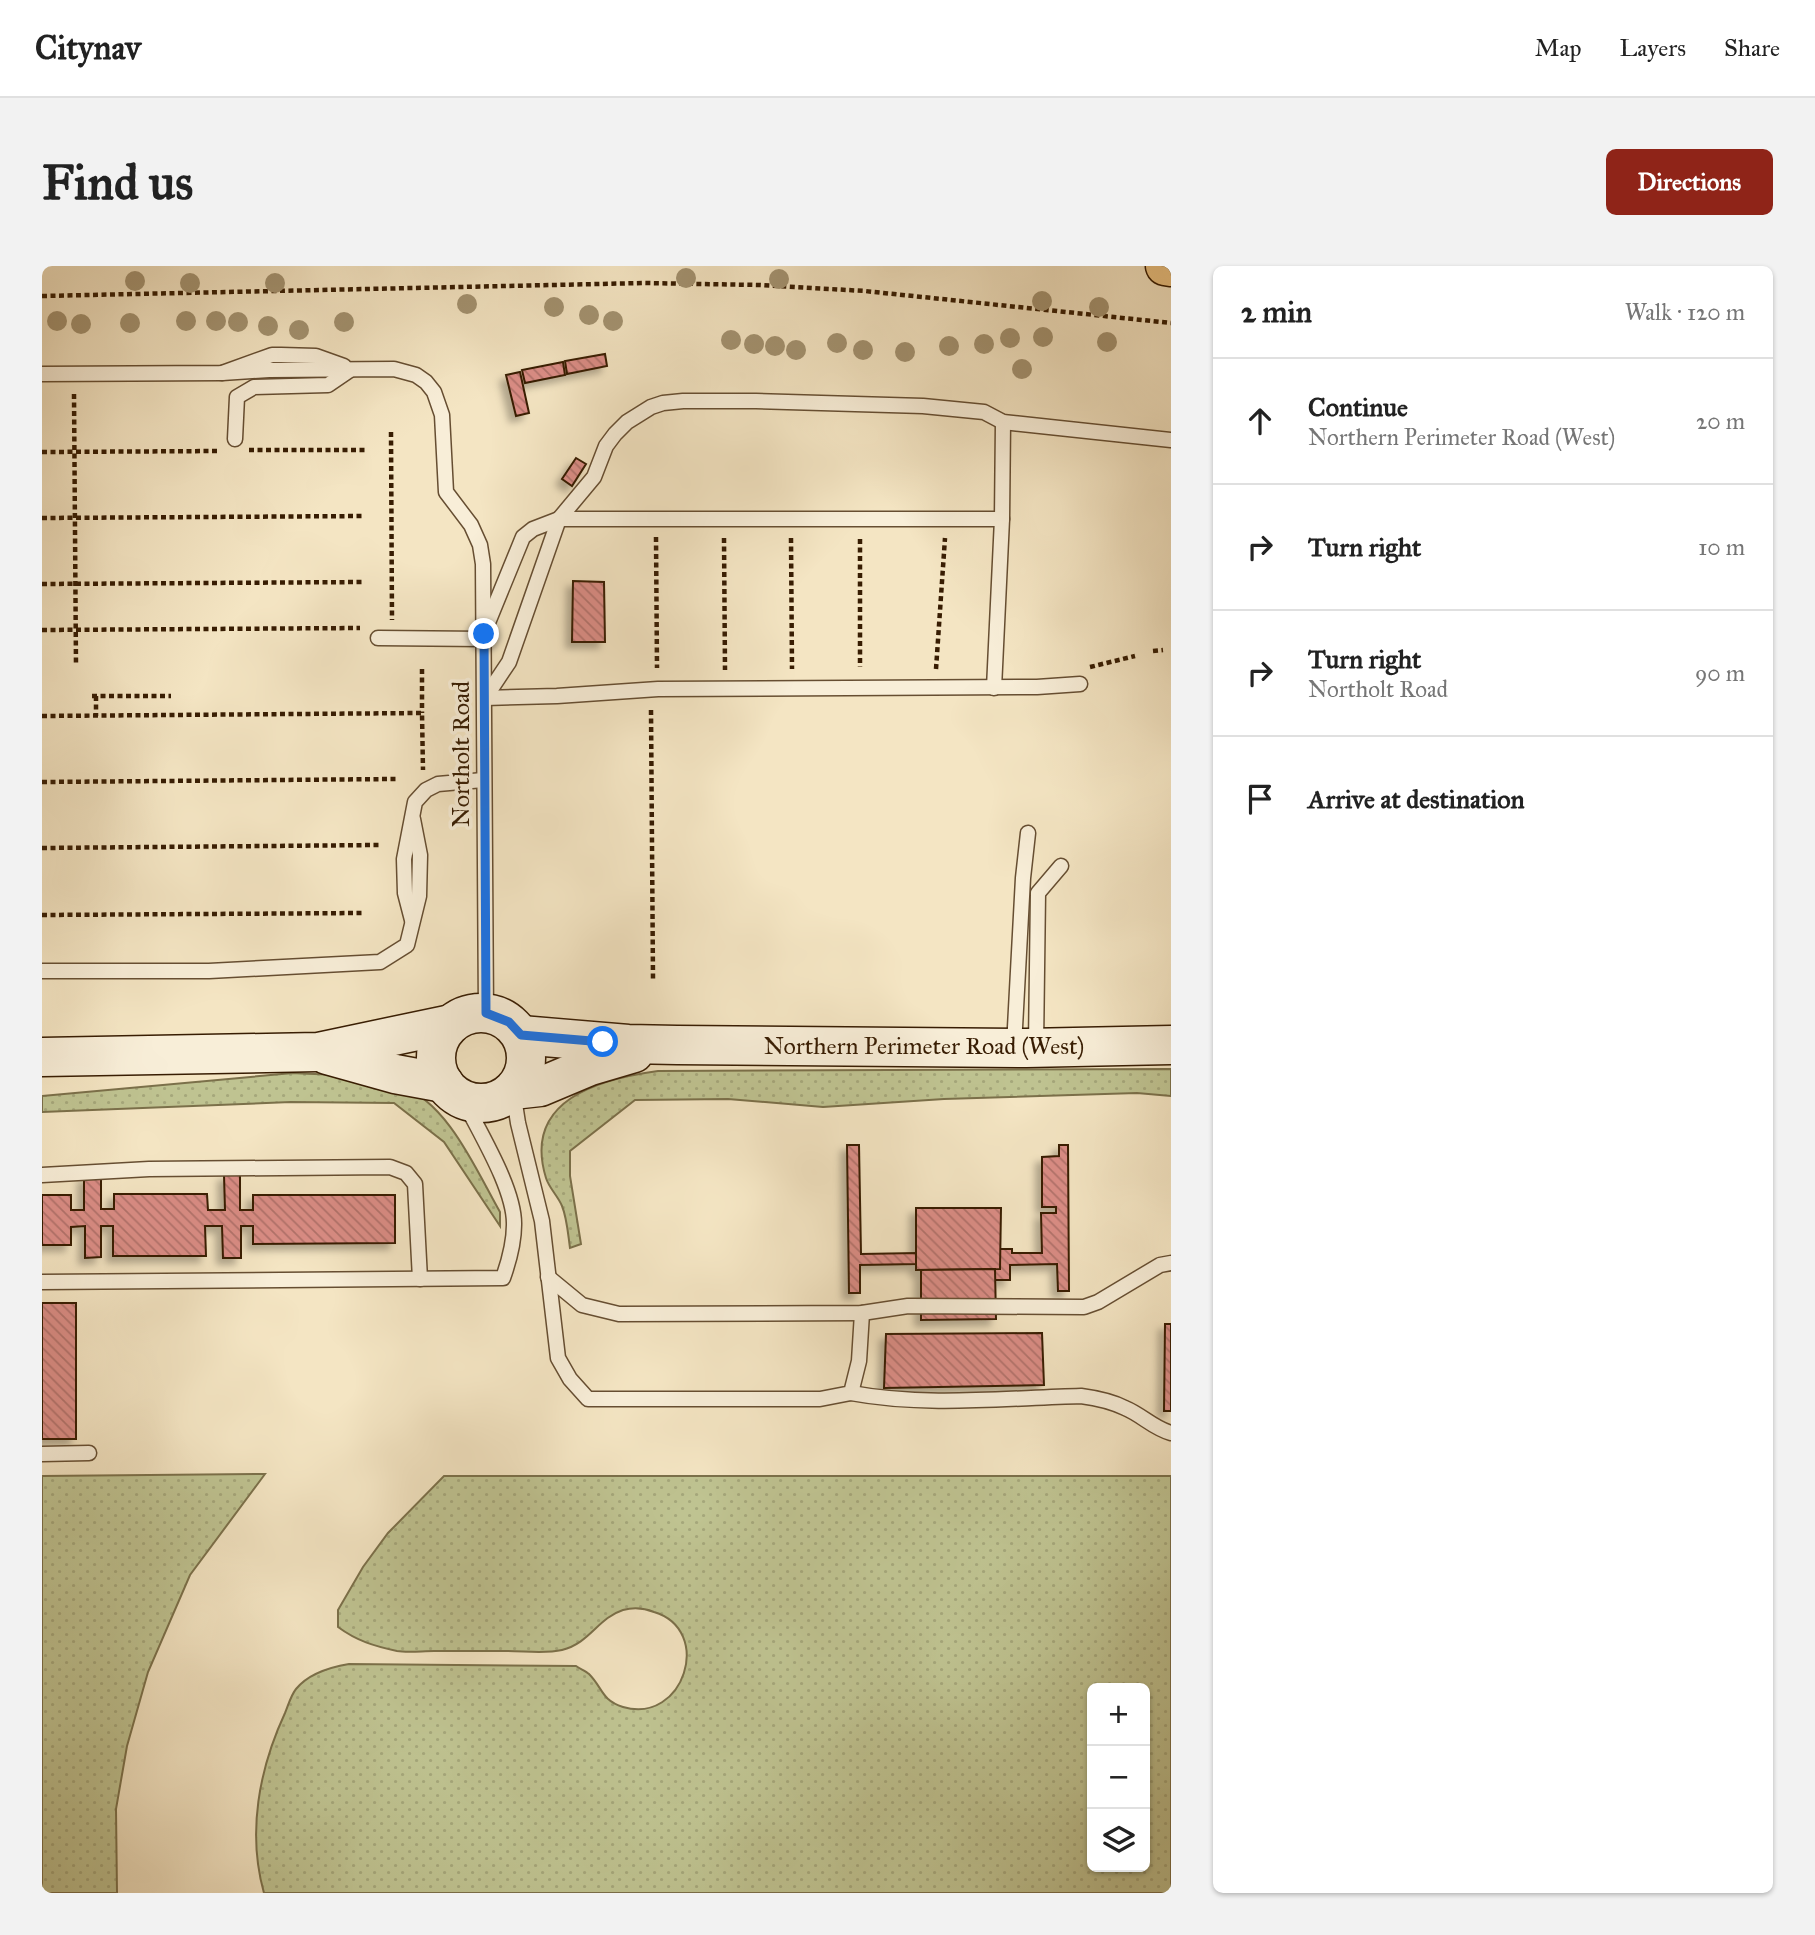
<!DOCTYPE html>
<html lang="en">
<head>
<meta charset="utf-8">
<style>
	:root { --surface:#fff; --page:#f2f2f2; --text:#222; --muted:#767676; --line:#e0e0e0; --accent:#8f2418 }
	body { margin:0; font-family:"IM FELL Great Primer",serif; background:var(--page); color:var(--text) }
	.controls { position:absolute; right:21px; bottom:21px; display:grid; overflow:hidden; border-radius:10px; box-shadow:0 2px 5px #0004 }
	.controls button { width:63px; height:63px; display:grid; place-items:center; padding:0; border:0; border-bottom:2px solid var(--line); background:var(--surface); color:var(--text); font:35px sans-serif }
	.stop { position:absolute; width:21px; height:21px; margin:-16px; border:5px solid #1a73e8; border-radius:50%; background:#fff }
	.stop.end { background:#1a73e8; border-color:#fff; box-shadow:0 2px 7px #0008 }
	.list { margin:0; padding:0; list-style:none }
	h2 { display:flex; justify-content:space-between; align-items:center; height:91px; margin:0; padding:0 28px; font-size:30px }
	h2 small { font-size:23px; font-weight:400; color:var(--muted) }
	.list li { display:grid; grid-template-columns:46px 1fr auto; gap:21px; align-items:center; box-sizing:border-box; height:126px; padding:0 28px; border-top:2px solid var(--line) }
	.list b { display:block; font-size:26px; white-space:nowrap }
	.list p { margin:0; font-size:23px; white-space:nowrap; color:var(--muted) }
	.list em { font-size:23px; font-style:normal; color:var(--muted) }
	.icon { flex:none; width:38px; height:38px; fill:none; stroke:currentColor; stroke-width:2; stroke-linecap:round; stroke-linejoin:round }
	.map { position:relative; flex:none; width:1129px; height:1627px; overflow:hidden; border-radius:10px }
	header { display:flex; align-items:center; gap:42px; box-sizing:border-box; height:98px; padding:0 35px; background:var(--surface); border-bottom:2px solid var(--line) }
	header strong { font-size:33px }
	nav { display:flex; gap:38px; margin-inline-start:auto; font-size:24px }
	.intro { display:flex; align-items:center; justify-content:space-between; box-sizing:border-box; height:168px; padding:0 42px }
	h1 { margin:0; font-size:49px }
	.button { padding:18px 32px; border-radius:10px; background:var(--accent); color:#fff; font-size:24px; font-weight:700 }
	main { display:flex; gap:42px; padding:0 42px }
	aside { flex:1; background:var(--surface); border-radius:10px; box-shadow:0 2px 5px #0004 }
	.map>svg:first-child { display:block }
</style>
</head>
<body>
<header>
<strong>Citynav</strong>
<nav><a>Map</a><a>Layers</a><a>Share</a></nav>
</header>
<div class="intro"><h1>Find us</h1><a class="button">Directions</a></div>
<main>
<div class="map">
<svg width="1129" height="1627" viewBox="0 0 1129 1627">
	<defs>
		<pattern id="grass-dots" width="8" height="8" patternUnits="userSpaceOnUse" patternTransform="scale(1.75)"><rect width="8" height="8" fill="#bfc391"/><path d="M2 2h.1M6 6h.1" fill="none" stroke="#a5a77b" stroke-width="1.8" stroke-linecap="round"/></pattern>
		<pattern id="building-back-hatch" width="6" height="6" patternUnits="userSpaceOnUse" patternTransform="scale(1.75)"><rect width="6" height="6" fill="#db8d86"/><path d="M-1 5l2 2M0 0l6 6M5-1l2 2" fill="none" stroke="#b2726b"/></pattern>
		<filter id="shadow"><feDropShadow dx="-6" dy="6" stdDeviation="3.5" flood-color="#0004"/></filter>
	</defs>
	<rect width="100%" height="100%" fill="#f4e5c3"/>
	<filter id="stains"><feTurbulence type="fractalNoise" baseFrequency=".00286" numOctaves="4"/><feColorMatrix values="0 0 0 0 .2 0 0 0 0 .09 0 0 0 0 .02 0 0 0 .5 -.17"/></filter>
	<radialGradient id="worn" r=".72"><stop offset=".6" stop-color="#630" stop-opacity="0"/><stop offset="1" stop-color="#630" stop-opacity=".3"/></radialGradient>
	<g fill="url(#grass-dots)" stroke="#7b704a" stroke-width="2" fill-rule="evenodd">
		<path d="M1129,803V830L1095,827L902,833L781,841L686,833L593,834L528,885V910L539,978L528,982C526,968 525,952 520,940C516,930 507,922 504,912C480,834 557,813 616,805Z"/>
		<path d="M251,807C285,809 324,808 357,819C406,836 434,904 458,946V960L402,876L352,837L249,836L0,846V830Z"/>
		<polygon points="223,1208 148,1309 106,1406 85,1480 74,1543 75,1627 0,1627 0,1210"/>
		<path d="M402,1210H1129V1627H222C205,1567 217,1503 243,1447C246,1440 249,1429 254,1423C267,1407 289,1401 307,1398L534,1400C538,1403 544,1405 547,1408C561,1422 559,1434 581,1441C642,1459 672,1364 612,1346C602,1342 592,1341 581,1344C556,1352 548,1377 520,1384C503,1388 483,1385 466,1385C442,1385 417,1385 392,1385C380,1385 366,1387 355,1385C332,1380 315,1375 296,1361V1344L321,1301L346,1267ZM1050,1422H1103V1601H1050Z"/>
	</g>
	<g fill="url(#building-back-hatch)" stroke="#371c02" stroke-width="2" filter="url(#shadow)">
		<polygon points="563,88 565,100 525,108 523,95"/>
		<polygon points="521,96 523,109 483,117 480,104"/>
		<polygon points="478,106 487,147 474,150 464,109"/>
		<polygon points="534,192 544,198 530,220 520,213"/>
		<polygon points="531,315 562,316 563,376 530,376"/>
		<polygon points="805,879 817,879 819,988 875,987 875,998 818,999 818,1027 807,1027"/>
		<polygon points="1017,879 1026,879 1027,1025 1016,1025 1015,998 968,999 968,1014 953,1014 953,1003 958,1003 958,983 970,983 970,987 1000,987 999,947 1014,947 1014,941 1000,941 1000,891 1017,890"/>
		<polygon points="182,909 198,909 198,944 211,944 211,929 353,929 353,977 211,978 211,960 199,960 199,992 181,992 180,960 163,960 164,990 71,990 71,960 59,960 59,991 43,992 43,960 29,961 29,979 0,979 0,929 29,929 29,944 42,944 42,910 59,910 59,943 72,943 72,928 165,928 166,944 183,944"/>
		<polygon points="874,942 959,942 958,1003 874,1004"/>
		<polygon points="953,1003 954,1053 879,1054 879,1004"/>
		<rect x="0" y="1037" width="34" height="136"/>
		<polygon points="1123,1058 1129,1058 1129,1145 1122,1145"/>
		<polygon points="1000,1067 1002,1119 842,1122 844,1068"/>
	</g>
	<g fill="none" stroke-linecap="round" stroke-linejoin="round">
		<defs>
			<g id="lane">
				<polyline points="180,107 227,104 352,103 374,109 384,116 392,126 400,149 404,226 429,259 438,279 441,298 444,747"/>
				<polyline points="0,108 180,107 230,89 239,89 274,90 302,100"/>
				<polyline points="193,173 195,131 212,121 286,119 308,104"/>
				<polyline points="445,359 481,271 491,263 517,253 960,253"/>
				<polyline points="336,372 442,373"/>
				<polyline points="952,422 960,253 961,156"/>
				<polyline points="443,432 467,396 517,253 552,211 564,180 573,168 585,156 609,141 621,137 641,135 714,135 881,140 942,146 961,156 1129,174"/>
				<polyline points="443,432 515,430 616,423 995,421 1038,418"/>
				<polyline points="370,654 363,627 362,593 373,536 384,524 396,518 441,514"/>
				<polyline points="0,705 167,705 338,696 365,679 377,630 378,589 371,553"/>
				<polyline points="994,779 996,627 1019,600"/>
				<polyline points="972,780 981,612 986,567"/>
				<polyline points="471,825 476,857 500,955 516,1092 528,1113 546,1133 778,1133 809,1127 817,1095 820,1047"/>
				<polyline points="0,909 107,903 348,901 364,907 373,918 378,1013"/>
				<polyline points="506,1011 540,1039 577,1048 820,1047 866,1040 1042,1041 1056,1036 1118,999 1129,997"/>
				<path d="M0,1016L461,1012C467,995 472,978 472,959C473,923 437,866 421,833"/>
				<path d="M809,1127C884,1141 962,1132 1039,1130C1054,1132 1069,1135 1083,1142C1100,1149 1111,1162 1129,1167"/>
				<polyline points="0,1188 47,1187"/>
			</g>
			<g id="secondary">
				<circle cx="439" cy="792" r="45"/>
				<polyline points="479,769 586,778 635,779 984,782 1129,779"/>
				<polyline points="285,789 353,808 402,817"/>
				<polyline points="0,791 276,786 409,758"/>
				<polyline points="471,824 498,821 548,800 592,787"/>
			</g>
			<polyline id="highway" points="1123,0 1129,1"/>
		</defs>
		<use href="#lane" stroke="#664e32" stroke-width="17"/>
		<use href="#secondary" stroke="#371c02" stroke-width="41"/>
		<use href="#highway" stroke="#371c02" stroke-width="41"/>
		<g stroke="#371c02" stroke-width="4.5" stroke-dasharray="5 3.5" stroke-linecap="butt">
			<polyline points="0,30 603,17 718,19 823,25 1129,57"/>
			<polyline points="32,128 34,400"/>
			<polyline points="349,166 350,354"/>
			<polyline points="207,184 323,184"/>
			<polyline points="0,186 178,185"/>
			<polyline points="0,252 323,250"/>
			<polyline points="614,271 615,402"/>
			<polyline points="682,272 683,404"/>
			<polyline points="749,272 750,403"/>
			<polyline points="818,273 818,401"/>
			<polyline points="0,318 323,316"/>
			<polyline points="0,364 318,362"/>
			<polyline points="1111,385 1121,384"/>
			<polyline points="1048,401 1093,390"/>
			<polyline points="380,403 380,447"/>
			<polyline points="894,403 903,272"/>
			<polyline points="50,430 129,430"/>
			<polyline points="54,430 54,450"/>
			<polyline points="609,444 611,713"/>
			<polyline points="0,450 380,447 381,504"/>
			<polyline points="0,516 354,513"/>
			<polyline points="0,582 337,579"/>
			<polyline points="0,649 322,647"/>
		</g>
		<use href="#lane" stroke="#f8eed8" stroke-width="14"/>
		<use href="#secondary" stroke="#f8eed8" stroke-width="38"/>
		<use href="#highway" stroke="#eac282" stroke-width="38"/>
	</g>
	<g fill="#a39270">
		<circle cx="644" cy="12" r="10"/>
		<circle cx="737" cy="13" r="10"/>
		<circle cx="93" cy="15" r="10"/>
		<circle cx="148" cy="17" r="10"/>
		<circle cx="233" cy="17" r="10"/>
		<circle cx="1000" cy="35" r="10"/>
		<circle cx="425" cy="38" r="10"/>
		<circle cx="512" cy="41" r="10"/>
		<circle cx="1057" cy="41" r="10"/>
		<circle cx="547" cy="49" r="10"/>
		<circle cx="15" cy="55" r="10"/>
		<circle cx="144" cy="55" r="10"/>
		<circle cx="174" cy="55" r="10"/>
		<circle cx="571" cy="55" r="10"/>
		<circle cx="196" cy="56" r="10"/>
		<circle cx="302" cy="56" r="10"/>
		<circle cx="88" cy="57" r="10"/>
		<circle cx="39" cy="58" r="10"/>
		<circle cx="226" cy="60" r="10"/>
		<circle cx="257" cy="64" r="10"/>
		<circle cx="1001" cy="71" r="10"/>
		<circle cx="968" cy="72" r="10"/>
		<circle cx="689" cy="74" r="10"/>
		<circle cx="1065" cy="76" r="10"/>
		<circle cx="795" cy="77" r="10"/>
		<circle cx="712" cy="78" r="10"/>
		<circle cx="942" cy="78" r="10"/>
		<circle cx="733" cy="80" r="10"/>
		<circle cx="907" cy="80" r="10"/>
		<circle cx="754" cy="84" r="10"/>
		<circle cx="821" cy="84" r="10"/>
		<circle cx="863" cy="86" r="10"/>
		<circle cx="980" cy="103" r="10"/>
	</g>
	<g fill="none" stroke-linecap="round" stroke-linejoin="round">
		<polyline stroke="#1a73e8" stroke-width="9" points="442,368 444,747 467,756 479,769 561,776"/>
	</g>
	<g text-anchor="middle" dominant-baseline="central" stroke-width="7" stroke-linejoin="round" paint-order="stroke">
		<g font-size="24" fill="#371c02" stroke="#f8eed8">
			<text transform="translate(419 488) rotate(-90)">Northolt Road</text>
			<text x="882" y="780">Northern Perimeter Road (West)</text>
		</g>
	</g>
	<rect width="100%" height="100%" filter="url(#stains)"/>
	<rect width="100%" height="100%" fill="url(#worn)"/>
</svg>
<div class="controls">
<button>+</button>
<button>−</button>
<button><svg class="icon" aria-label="layers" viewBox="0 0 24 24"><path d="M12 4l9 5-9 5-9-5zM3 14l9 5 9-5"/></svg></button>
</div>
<div class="stop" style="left:561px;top:776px"></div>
<div class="stop end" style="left:442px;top:368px"></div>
</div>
<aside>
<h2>2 min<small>Walk · 120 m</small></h2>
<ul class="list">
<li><svg class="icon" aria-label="ahead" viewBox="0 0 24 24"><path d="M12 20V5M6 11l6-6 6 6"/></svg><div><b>Continue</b><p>Northern Perimeter Road (West)</p></div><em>20 m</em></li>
<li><svg class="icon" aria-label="right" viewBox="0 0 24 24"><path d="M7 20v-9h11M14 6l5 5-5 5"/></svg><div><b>Turn right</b></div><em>10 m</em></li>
<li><svg class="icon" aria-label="right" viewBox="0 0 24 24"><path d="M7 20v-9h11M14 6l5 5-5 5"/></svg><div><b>Turn right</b><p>Northolt Road</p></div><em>90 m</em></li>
<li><svg class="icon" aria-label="arrive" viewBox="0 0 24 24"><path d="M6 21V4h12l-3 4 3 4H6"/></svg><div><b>Arrive at destination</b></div></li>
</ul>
</aside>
</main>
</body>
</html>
